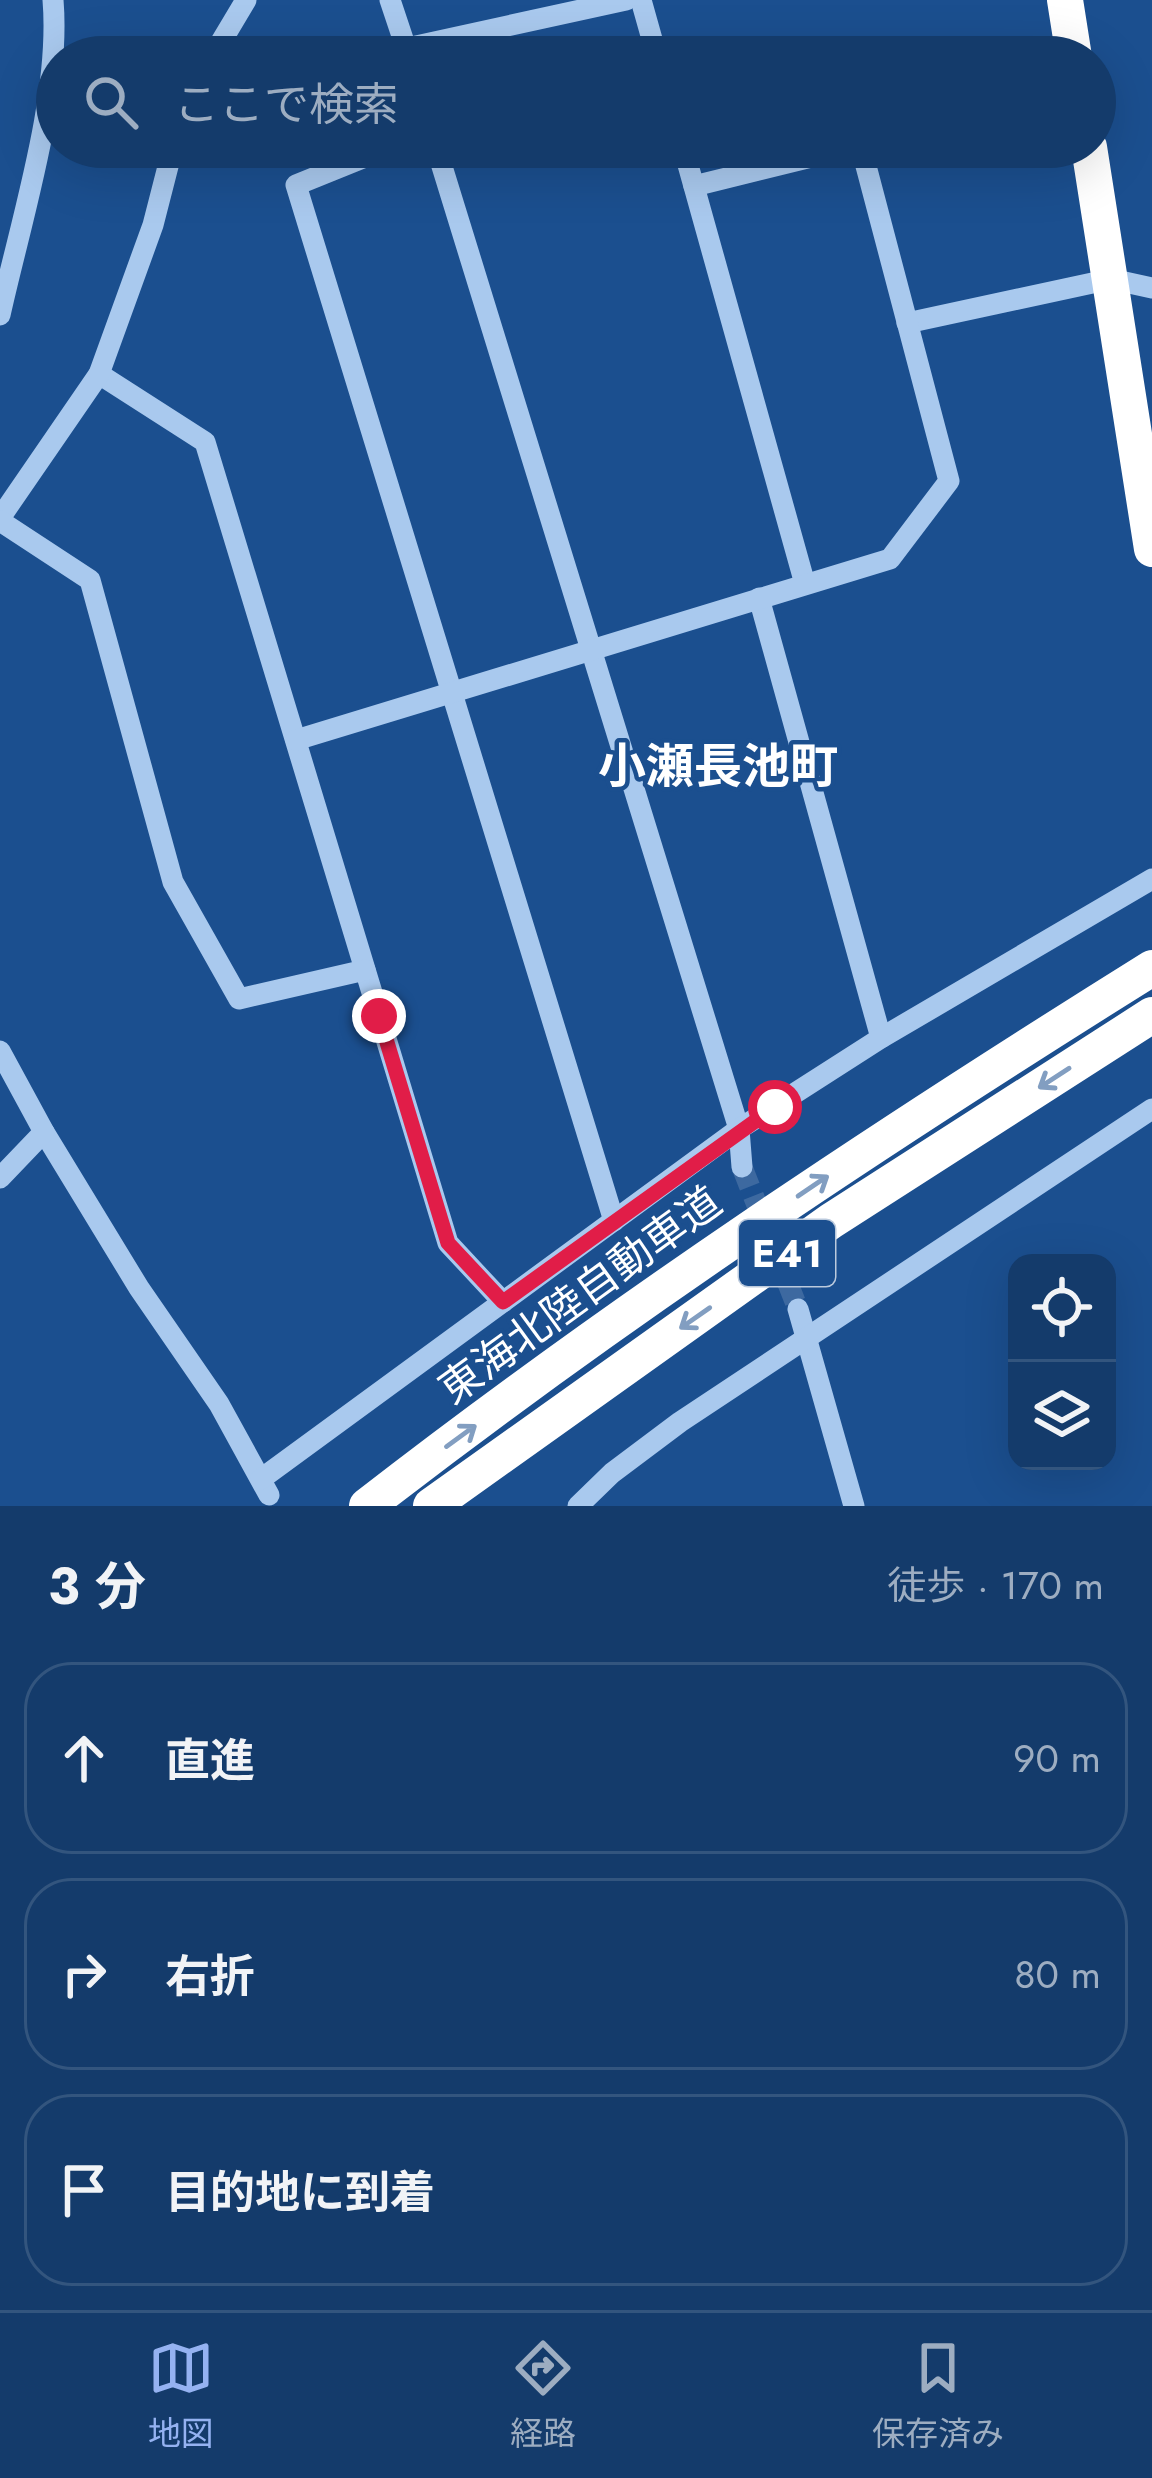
<!DOCTYPE html>
<html lang="ja">
<head>
<meta charset="utf-8">
<style>
	:root { --surface:#143b6b; --page:#214673; --text:#f1f3f6; --muted:#9dadc1; --line:#33557e; --accent:#95b2f1 }
	body { margin:0; font-family:Jost,"Noto Sans JP",sans-serif; background:var(--page); color:var(--text) }
	.controls { position:absolute; right:36px; bottom:36px; display:grid; overflow:hidden; border-radius:24px; box-shadow:0 12px 48px #0002 }
	.controls button { width:108px; height:108px; display:grid; place-items:center; padding:0; border:0; border-bottom:3px solid var(--line); background:var(--surface); color:var(--text); font:60px sans-serif }
	.stop { position:absolute; width:36px; height:36px; margin:-27px; border:9px solid #e11d48; border-radius:50%; background:#fff }
	.stop.end { background:#e11d48; border-color:#fff; box-shadow:0 3px 12px #0008 }
	.list { margin:0; padding:0; list-style:none }
	h2 { display:flex; justify-content:space-between; align-items:center; height:156px; margin:0; padding:0 48px; font-size:51px }
	h2 small { font-size:39px; font-weight:400; color:var(--muted) }
	.list li { display:grid; grid-template-columns:78px 1fr auto; gap:36px; align-items:center; box-sizing:border-box; height:192px; margin:0 24px 24px; padding:0 24px; border:3px solid var(--line); border-radius:48px }
	.list b { display:block; font-size:45px; white-space:nowrap }
	.list em { font-size:39px; font-style:normal; color:var(--muted) }
	.icon { flex:none; width:66px; height:66px; fill:none; stroke:currentColor; stroke-width:2; stroke-linecap:round; stroke-linejoin:round }
	.map { position:relative; flex:none; width:1152px; height:1506px; overflow:hidden }
	.search { position:absolute; background:var(--surface); box-shadow:0 12px 48px #0002; left:36px; right:36px; top:36px; height:132px; display:flex; align-items:center; gap:30px; box-sizing:border-box; padding:0 42px; border-radius:66px; color:var(--muted); font-size:45px }
	.sheet { height:804px; background:var(--surface) }
	nav { display:flex; justify-content:space-around; align-items:center; box-sizing:border-box; height:168px; border-top:3px solid var(--line); background:var(--surface); font-size:33px; color:var(--muted) }
	nav a { display:grid; justify-items:center; gap:6px }
	nav .on { color:var(--accent) }
	.map>svg:first-child { display:block }
</style>
</head>
<body>
<div class="map">
<svg width="1152" height="1506" viewBox="0 0 1152 1506">
	<rect width="100%" height="100%" fill="#1b4f8f"/>
	<g fill="none" stroke-linecap="round" stroke-linejoin="round">
		<polyline stroke="#3d69a0" stroke-width="21" stroke-dasharray="21 10" stroke-linecap="butt" points="742,1167 798,1309"/>
		<g stroke="#a9c9ee" stroke-width="21">
			<polyline points="390,0 409,57"/>
			<polyline points="641,0 657,57"/>
			<polyline points="407,48 626,0"/>
			<polyline points="212,57 246,0"/>
			<polyline points="390,147 296,185 614,1221"/>
			<polyline points="436,147 739,1129 742,1167"/>
			<polyline points="683,147 805,584"/>
			<polyline points="694,186 852,147"/>
			<path d="M0,315C21,220 61,96 53,0"/>
			<polyline points="907,323 1111,279 1152,288"/>
			<polyline points="99,374 205,442 448,1243 503,1302"/>
			<polyline points="0,518 99,374 153,225 173,147"/>
			<polyline points="0,521 90,580 173,882 239,999 365,970"/>
			<polyline points="759,598 881,1038"/>
			<polyline points="296,740 890,559 949,481 861,147"/>
			<polyline points="0,1051 44,1132 139,1288 219,1404 269,1495"/>
			<polyline points="0,1178 44,1132"/>
			<polyline points="798,1309 854,1506"/>
			<polyline points="261,1479 739,1129 881,1038 1152,879"/>
			<polyline points="578,1506 612,1473 680,1422 1152,1109"/>
		</g>
		<g stroke="#fff" stroke-width="36">
			<polyline points="1065,0 1074,57"/>
			<polyline points="1089,147 1152,549"/>
			<path d="M367,1506C618,1311 883,1136 1152,968"/>
			<polyline points="431,1506 831,1221 1152,1015"/>
		</g>
	</g>
	<defs><path id="oneway-shaft" d="M-6 0H5M1.5-3L5.5 0L1.5 3" fill="none" stroke-width="1.6" stroke-linecap="round" stroke-linejoin="round" transform="scale(3)"/></defs>
	<g stroke="#829ec1">
		<use href="#oneway-shaft" transform="translate(1054 1078) rotate(147)"/>
		<use href="#oneway-shaft" transform="translate(813 1186) rotate(-34)"/>
		<use href="#oneway-shaft" transform="translate(695 1318) rotate(145)"/>
		<use href="#oneway-shaft" transform="translate(461 1436) rotate(-36)"/>
	</g>
	<g fill="none" stroke-linecap="round" stroke-linejoin="round">
		<polyline stroke="#e11d48" stroke-width="15" points="379,1016 448,1243 503,1302 775,1107"/>
	</g>
	<g text-anchor="middle" dominant-baseline="central" stroke-width="9" stroke-linejoin="round" paint-order="stroke">
		<rect fill="#1b4f8f" stroke="#bbcadd" stroke-width="3" x="739" y="1220" width="96" height="66" rx="9"/>
		<g font-size="39" font-weight="bold" fill="#fff">
			<text x="787" y="1253">E41</text>
		</g>
		<g font-size="42" fill="#fff" stroke="#1b4f8f">
			<text transform="translate(580 1295) rotate(-36)">東海北陸自動車道</text>
		</g>
		<g font-size="48" font-weight="bold" fill="#fff" stroke="#1b4f8f">
			<text x="718" y="766">小瀬長池町</text>
		</g>
	</g>
</svg>
<div class="controls">
<button><svg class="icon" aria-label="locate" viewBox="0 0 24 24"><circle cx="12" cy="12" r="6"/><path d="M12 2v4M12 18v4M2 12h4M18 12h4"/></svg></button>
<button><svg class="icon" aria-label="layers" viewBox="0 0 24 24"><path d="M12 4l9 5-9 5-9-5zM3 14l9 5 9-5"/></svg></button>
</div>
<div class="stop" style="left:775px;top:1107px"></div>
<div class="stop end" style="left:379px;top:1016px"></div>
<div class="search"><svg class="icon" aria-label="search" viewBox="0 0 24 24"><circle cx="10" cy="10" r="6"/><path d="M15 15l6 6"/></svg>ここで検索</div>
</div>
<section class="sheet">
<h2>3 分<small>徒歩 · 170 m</small></h2>
<ul class="list">
<li><svg class="icon" aria-label="ahead" viewBox="0 0 24 24"><path d="M12 20V5M6 11l6-6 6 6"/></svg><div><b>直進</b></div><em>90 m</em></li>
<li><svg class="icon" aria-label="right" viewBox="0 0 24 24"><path d="M7 20v-9h11M14 6l5 5-5 5"/></svg><div><b>右折</b></div><em>80 m</em></li>
<li><svg class="icon" aria-label="arrive" viewBox="0 0 24 24"><path d="M6 21V4h12l-3 4 3 4H6"/></svg><div><b>目的地に到着</b></div></li>
</ul>
</section>
<nav>
<a class="on"><svg class="icon" aria-label="map" viewBox="0 0 24 24"><path d="M3 6l6-2 6 2 6-2v14l-6 2-6-2-6 2zM9 4v14M15 6v14"/></svg>地図</a>
<a><svg class="icon" aria-label="directions" viewBox="0 0 24 24"><path d="M12 3l9 9-9 9-9-9zM9 14v-3h6M13 9l2 2-2 2"/></svg>経路</a>
<a><svg class="icon" aria-label="saved" viewBox="0 0 24 24"><path d="M7 4h10v16l-5-4-5 4z"/></svg>保存済み</a>
</nav>
</body>
</html>
